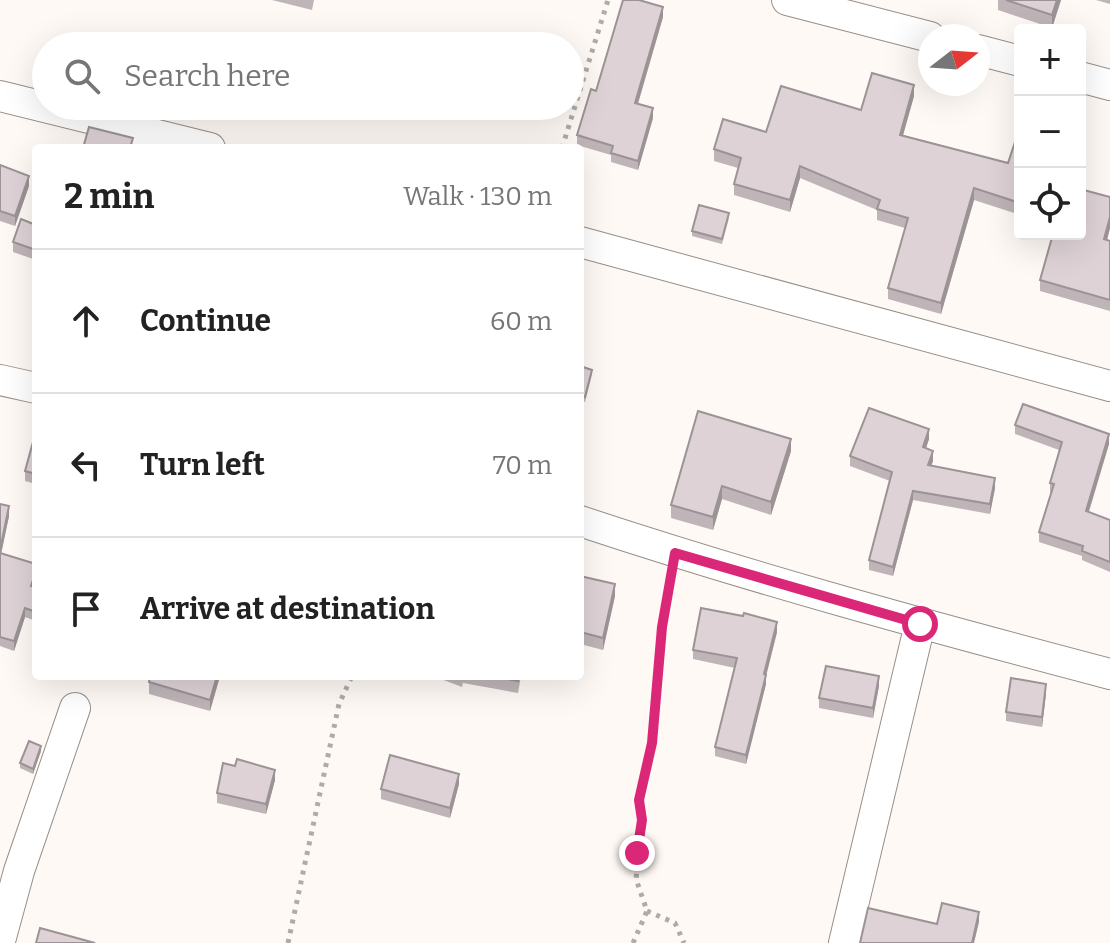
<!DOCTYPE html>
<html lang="en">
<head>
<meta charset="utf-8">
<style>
	:root { --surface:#fff; --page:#f6f6f6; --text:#222; --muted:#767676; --line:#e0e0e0 }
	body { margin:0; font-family:Bitter,serif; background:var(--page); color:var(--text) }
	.controls { position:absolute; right:24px; top:24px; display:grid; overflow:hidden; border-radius:8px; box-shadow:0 8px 32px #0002 }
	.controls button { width:72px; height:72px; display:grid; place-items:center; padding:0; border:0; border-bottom:2px solid var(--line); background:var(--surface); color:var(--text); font:40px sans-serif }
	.compass { position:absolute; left:918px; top:24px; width:72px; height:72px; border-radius:50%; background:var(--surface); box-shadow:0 8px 32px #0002; rotate:73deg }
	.stop { position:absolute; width:24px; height:24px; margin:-18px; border:6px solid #db2777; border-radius:50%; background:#fff }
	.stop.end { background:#db2777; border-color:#fff; box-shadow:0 2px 8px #0008 }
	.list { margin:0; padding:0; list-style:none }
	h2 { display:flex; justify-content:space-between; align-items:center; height:104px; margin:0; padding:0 32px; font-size:34px }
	h2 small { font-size:26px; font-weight:400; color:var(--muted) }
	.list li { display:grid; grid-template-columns:52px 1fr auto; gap:24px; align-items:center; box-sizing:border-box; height:144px; padding:0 32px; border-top:2px solid var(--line) }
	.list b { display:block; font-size:30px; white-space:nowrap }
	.list em { font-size:26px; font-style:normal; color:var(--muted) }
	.icon { flex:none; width:44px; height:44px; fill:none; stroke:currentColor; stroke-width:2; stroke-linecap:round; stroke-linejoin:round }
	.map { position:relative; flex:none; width:1110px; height:943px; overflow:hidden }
	.search { position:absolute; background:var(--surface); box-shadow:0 8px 32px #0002; left:32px; top:32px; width:552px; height:88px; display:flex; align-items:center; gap:20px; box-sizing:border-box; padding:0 28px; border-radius:44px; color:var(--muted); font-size:30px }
	.panel { position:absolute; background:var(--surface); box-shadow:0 8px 32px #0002; left:32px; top:144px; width:552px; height:536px; border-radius:8px }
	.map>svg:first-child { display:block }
</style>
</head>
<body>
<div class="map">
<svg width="1110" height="943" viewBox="0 0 1110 943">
	<rect width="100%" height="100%" fill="#fef9f4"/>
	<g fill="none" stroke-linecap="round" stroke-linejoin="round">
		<defs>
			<g id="minor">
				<polyline points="787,0 930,37"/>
				<polyline points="978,50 1020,61"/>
				<polyline points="1080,77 1110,85"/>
				<polyline points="0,96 210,148"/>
				<polyline points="580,242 1110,386"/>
				<polyline points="0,380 36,388"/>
				<path d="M580,521C755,579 932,627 1110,674"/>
				<polyline points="0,941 19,871 75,708"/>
				<polyline points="844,943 920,624"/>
			</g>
		</defs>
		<use href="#minor" stroke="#988f88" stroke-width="32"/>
		<g stroke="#b0aba7" stroke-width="5" stroke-dasharray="4 6" stroke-linecap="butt">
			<polyline points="562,148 608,0"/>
			<polyline points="647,911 675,923 684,943"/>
			<polyline points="288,943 339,704 352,676"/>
			<polyline points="633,943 647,911 636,879 642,820 639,800 652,743 662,627 670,581"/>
		</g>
		<use href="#minor" stroke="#fff" stroke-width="30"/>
	</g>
	<g fill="#bfb5b8">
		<polygon points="272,0 314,0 312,10"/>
		<polygon points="998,0 1061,0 1052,28 998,10"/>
		<polygon points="1096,0 1110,0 1110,4"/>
		<polygon points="663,17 638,104 653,118 638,170 611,162 611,155 577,145 577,135 596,91"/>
		<polygon points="914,96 903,135 1008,163 1020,133 1020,215 974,200 941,314 888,299 888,288 905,228 877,220 877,210 800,178 790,212 734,195 734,184 738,168 714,161 714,149 766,132"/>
		<polygon points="0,165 29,186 15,226 0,221"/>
		<polygon points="1110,197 1110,228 1107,240 1110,241 1110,311 1040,291 1040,280"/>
		<polygon points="729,218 722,244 692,236 692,231"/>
		<polygon points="36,225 36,260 13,252 13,242"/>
		<polygon points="580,366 592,374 585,402 580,401"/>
		<polygon points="1015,425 1109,444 1089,512 1110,520 1110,572 1082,560 1082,556 1039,542 1039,532 1051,493 1050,493 1050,483 1059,450 1015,434"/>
		<polygon points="36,431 36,484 25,481 25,471"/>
		<polygon points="929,439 926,448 933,461 931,466 995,488 990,514 913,500 893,576 869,570 869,560 890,481 850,466 850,456"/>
		<polygon points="791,451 771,515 722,499 713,530 671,518 671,505"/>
		<polygon points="0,504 9,516 1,554 36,587 36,621 25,617 14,651 0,646"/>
		<polygon points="580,576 615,596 603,650 580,644"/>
		<polygon points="777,632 766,676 766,684 746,764 715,756 715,747 735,668 693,659 693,650"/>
		<polygon points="150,676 220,676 210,711 149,694 149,682"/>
		<polygon points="433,676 521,676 518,693 463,683 462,687"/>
		<polygon points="879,686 873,718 819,708 819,698"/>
		<polygon points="1046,694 1042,727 1006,721 1006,712"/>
		<polygon points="41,751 33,774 20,768 20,763"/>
		<polygon points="275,780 266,814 217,803 217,793"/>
		<polygon points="459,784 450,818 381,799 381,789"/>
	</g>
	<g fill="#9b9396">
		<polygon points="1057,0 1061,0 1052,28 1052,15"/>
		<polygon points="663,7 663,17 635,113 635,103"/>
		<polygon points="914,85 914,96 900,146 900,135"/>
		<polygon points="653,108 653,118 638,170 638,161"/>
		<polygon points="800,166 800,178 790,212 790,200"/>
		<polygon points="29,176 29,186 15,226 15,216"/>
		<polygon points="974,188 974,200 941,314 941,303"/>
		<polygon points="1110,217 1110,228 1104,251 1104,239"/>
		<polygon points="929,429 929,439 923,457 923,447"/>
		<polygon points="1109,434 1109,444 1086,520 1086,511"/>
		<polygon points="791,439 791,451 771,515 771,502"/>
		<polygon points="933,451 933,461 928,475 928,465"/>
		<polygon points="995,478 995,488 990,514 990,504"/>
		<polygon points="722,486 722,499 713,530 713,517"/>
		<polygon points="913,491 913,500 893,576 893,567"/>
		<polygon points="9,506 9,516 0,559 0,550"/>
		<polygon points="36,571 36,580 31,595 31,586"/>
		<polygon points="615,584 615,596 603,650 603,638"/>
		<polygon points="25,608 25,617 14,651 14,641"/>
		<polygon points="777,622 777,632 766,676 766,684 746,764 746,755 764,674"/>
		<polygon points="217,676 220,676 210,711 210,700"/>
		<polygon points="879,676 879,686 873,718 873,708"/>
		<polygon points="1046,684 1046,694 1042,727 1042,717"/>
		<polygon points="41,746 41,751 33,774 33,769"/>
		<polygon points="275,770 275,780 266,814 266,804"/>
		<polygon points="459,774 459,784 450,818 450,808"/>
		<polygon points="979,912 979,922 974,943 972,943"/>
	</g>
	<g fill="#ded2d6" stroke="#9b9396" stroke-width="2">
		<polygon points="623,0 639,0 663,7 635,103 653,108 638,161 611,153 613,146 577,135 591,89 596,91"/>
		<polygon points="1006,0 1057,0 1052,15"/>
		<polygon points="872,73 914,85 900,135 1008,163 1018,133 1020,133 1020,203 974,188 941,303 888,288 908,218 877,209 880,200 800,166 790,200 734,184 741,158 714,149 723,119 766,132 781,86 861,110"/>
		<polygon points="89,127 133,138 130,148 83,148"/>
		<polygon points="0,165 29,176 15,216 0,211"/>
		<polygon points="1080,189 1110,197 1110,217 1104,239 1110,241 1110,300 1040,280 1053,234 1080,234"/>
		<polygon points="699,205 729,213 722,239 692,231"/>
		<polygon points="21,219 36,225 36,250 13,242"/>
		<polygon points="580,366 592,370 585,397 580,396"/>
		<polygon points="1023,404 1109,434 1086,511 1110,520 1110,562 1082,551 1083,546 1039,532 1054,484 1050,483 1062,442 1015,425"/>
		<polygon points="869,408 929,429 923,447 933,451 928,465 995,478 990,504 913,491 893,567 869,560 892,472 850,456"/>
		<polygon points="698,411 791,439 771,502 722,486 713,517 671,505"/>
		<polygon points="36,431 36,474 25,471"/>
		<polygon points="0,504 9,506 0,550"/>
		<polygon points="0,553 36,564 36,571 31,586 36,587 36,612 25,608 14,641 0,637"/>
		<polygon points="580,576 615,584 603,638 580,632"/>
		<polygon points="701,608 743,616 744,613 777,622 764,674 766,675 746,755 715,747 737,658 693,650"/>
		<polygon points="826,666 879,676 873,708 819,698"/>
		<polygon points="150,676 217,676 210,700 149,682"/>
		<polygon points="491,676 518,676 518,681"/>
		<polygon points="1011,678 1046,684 1042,717 1006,712"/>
		<polygon points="29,741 41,746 33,769 20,763"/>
		<polygon points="390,755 459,774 450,808 381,789"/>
		<polygon points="237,759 275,770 266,804 217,793 223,763 235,766"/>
		<polygon points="942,903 979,912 972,943 860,943 868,908 937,924"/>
		<polygon points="40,928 95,943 36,943"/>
	</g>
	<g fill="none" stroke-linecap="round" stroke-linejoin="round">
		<polyline stroke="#db2777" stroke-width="10" points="637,853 642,820 639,800 652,743 662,627 675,553 920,624"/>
	</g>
</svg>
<div class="controls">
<button>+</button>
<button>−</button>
<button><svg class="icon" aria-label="locate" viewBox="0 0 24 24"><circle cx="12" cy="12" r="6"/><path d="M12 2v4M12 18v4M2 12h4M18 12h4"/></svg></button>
</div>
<svg class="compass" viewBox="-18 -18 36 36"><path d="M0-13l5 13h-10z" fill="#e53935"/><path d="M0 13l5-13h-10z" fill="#767676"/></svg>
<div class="stop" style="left:920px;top:624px"></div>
<div class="stop end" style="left:637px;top:853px"></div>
<div class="search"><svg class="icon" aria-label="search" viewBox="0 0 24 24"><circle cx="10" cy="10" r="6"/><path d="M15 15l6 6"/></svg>Search here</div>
<section class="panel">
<h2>2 min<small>Walk · 130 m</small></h2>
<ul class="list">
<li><svg class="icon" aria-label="ahead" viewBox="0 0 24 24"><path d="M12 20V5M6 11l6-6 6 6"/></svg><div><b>Continue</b></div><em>60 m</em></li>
<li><svg class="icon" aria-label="left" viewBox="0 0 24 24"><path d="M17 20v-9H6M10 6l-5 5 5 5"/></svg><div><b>Turn left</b></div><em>70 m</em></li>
<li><svg class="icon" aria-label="arrive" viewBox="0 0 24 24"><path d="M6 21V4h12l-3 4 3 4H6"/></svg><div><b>Arrive at destination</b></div></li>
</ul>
</section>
</div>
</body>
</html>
